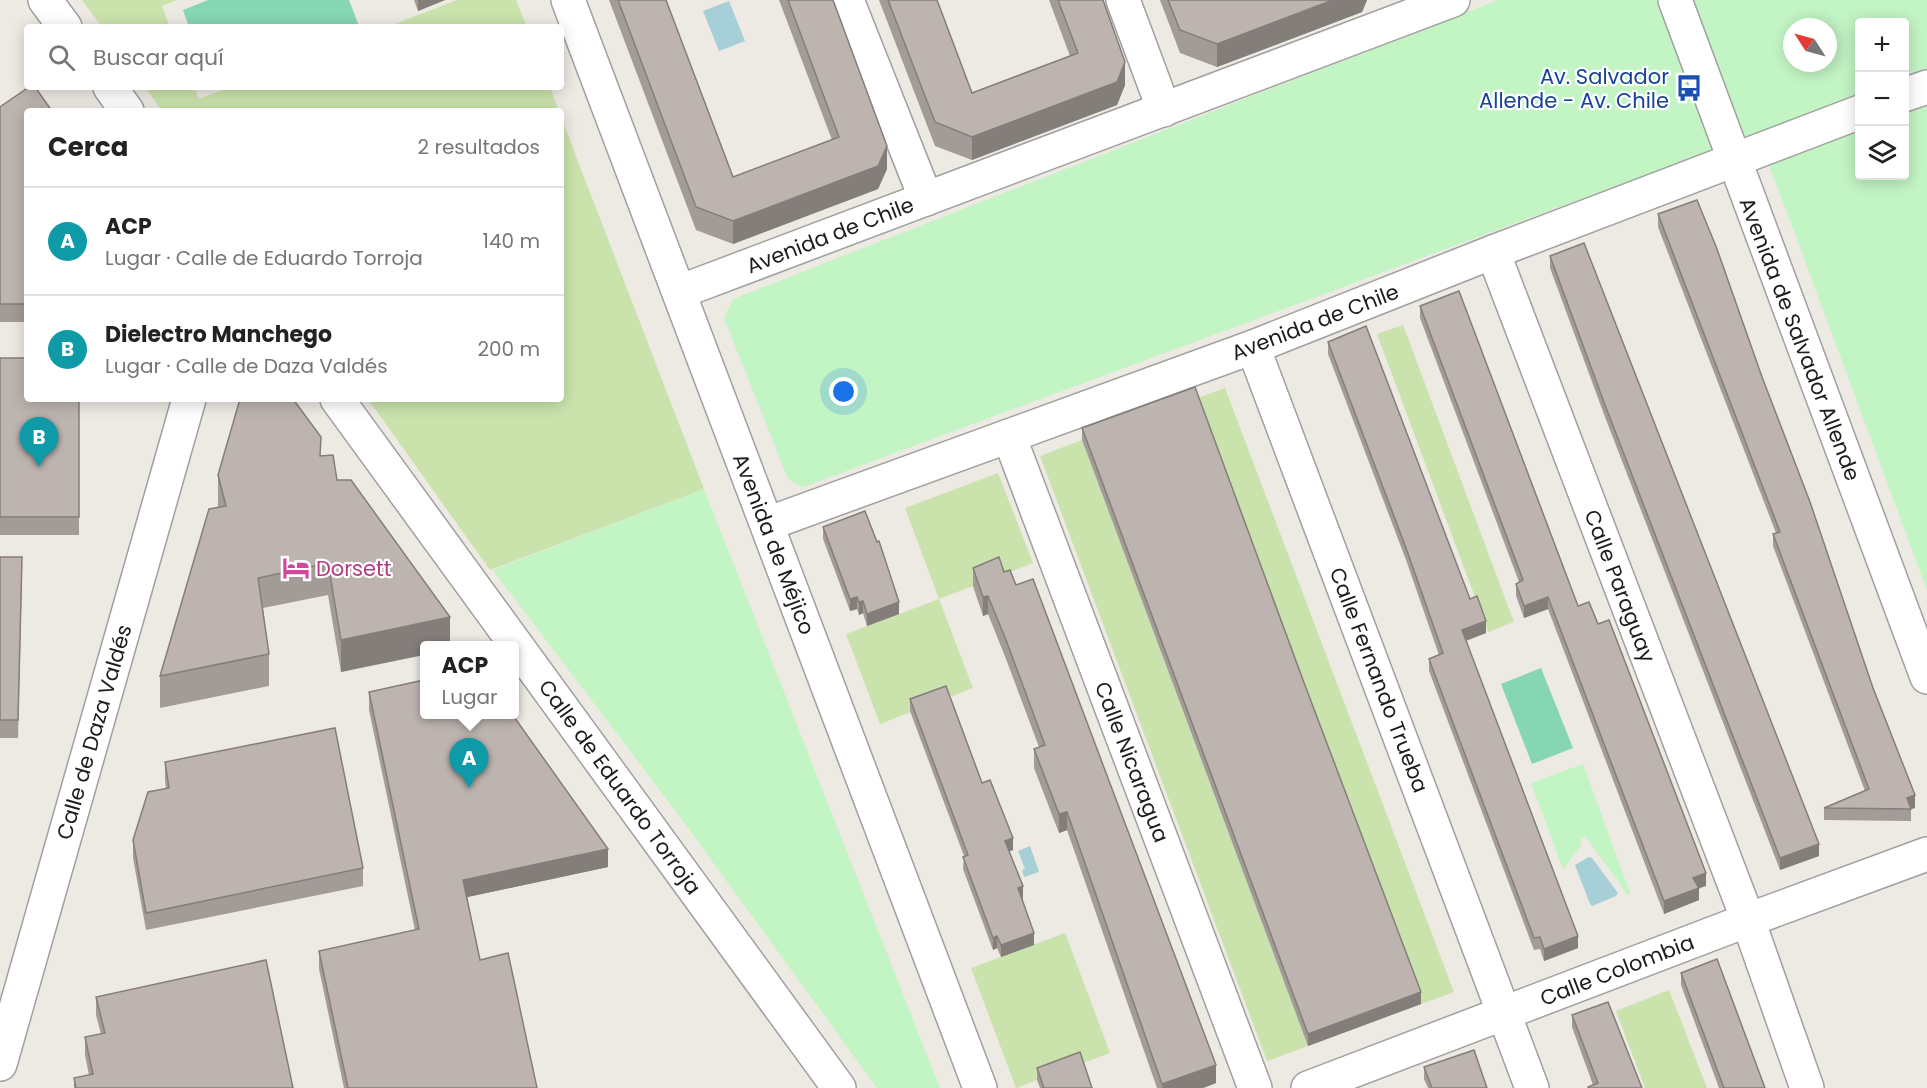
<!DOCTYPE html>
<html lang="es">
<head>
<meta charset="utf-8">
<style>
	:root { --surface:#fff; --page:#f6f6f6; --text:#222; --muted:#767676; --line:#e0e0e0; --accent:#b8101a }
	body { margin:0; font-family:Poppins,sans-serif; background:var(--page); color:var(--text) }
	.controls { position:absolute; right:18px; top:18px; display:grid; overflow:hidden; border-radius:6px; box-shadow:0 3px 15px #0003 }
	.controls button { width:54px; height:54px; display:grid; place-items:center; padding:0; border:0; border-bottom:2px solid var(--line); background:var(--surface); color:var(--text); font:30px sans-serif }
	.compass { position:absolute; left:1783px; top:18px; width:54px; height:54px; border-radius:50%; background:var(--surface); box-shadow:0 3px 15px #0003; rotate:306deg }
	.you { position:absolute; left:844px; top:392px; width:21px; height:21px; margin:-15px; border:4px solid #fff; border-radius:50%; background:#1a73e8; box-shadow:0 0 0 9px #1a73e833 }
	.badge { display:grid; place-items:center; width:39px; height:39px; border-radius:50%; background:var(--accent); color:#fff; font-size:20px; font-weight:700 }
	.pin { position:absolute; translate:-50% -50px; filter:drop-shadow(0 2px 3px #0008) }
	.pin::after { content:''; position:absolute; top:32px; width:21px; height:18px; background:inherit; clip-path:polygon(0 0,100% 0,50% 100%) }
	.popup { position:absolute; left:420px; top:641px; width:99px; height:78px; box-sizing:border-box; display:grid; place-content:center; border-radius:6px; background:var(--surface); filter:drop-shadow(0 2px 4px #0005); font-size:20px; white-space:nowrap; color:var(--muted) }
	.popup b { font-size:22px; color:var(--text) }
	.popup::after { content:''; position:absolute; left:50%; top:100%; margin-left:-12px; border:12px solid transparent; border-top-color:var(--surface) }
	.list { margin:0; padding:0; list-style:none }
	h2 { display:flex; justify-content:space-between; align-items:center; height:78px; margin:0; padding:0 24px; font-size:26px }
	h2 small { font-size:20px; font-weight:400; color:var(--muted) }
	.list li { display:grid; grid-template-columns:39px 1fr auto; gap:18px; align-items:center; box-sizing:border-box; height:108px; padding:0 24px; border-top:2px solid var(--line) }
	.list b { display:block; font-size:22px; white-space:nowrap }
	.list p { margin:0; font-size:20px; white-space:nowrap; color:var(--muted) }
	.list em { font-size:20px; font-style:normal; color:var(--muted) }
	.icon { flex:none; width:33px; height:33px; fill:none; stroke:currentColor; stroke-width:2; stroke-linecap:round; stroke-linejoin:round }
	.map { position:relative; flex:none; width:1927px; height:1088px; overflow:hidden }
	.search { position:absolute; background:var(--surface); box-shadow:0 3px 15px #0003; left:24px; top:24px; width:540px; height:66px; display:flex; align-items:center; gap:15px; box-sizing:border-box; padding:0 21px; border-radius:6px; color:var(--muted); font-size:22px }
	.panel { position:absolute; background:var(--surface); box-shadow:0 3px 15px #0003; left:24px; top:108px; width:540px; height:294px; border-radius:6px }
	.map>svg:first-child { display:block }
</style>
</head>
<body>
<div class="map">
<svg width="1927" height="1088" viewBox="0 0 1927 1088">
	<rect width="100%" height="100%" fill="#ede9e3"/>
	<g fill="#cae3ac">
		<polygon points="82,0 177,0 162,6 170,27 102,27"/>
		<polygon points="457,0 516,0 527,27 387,27"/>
		<polygon points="145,87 194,87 199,99 231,87 550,87 559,111 162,111"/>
		<polygon points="561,117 704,489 490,570 368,399 561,399"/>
		<polygon points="1403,325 1514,622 1488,632 1377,334"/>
		<polygon points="1225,388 1454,992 1421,1004 1309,710 1195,399"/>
		<polygon points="1082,440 1308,1046 1267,1061 1040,456"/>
		<polygon points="998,473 1033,563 939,599 973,688 880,724 846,634 939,599 905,508"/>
		<polygon points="1065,933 1110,1053 1016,1088 971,968"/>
		<polygon points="1669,990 1707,1088 1645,1088 1616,1011"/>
	</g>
	<g fill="#c2f4c4" fill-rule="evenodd">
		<path d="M1498,0H1927V590L1776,183L1756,134L803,487L788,479L724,318L733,299ZM1860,22H1904V176H1860ZM1792,27H1828V63H1792Z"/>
		<polygon points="704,489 940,1088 877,1088 680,817 493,570"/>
		<polygon points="1583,764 1630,893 1628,895 1585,836 1579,841 1582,845 1563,869 1531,783"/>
	</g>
	<g fill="#87d6b3">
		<polygon points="208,0 349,0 359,26 189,27 183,10"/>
		<polygon points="1541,668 1573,748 1532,764 1501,684"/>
	</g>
	<g fill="#a6cfd7">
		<polygon points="729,1 745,41 719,51 703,11"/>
		<polygon points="1030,846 1039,872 1024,877 1022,870 1025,869 1018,851"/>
		<polygon points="1589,857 1592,858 1618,893 1616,896 1592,906 1590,904 1575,865"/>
	</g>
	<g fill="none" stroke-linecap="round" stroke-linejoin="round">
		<defs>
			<g id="minor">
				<polyline points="45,0 65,27"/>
				<polyline points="568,0 980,1088"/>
				<polyline points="847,0 926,199"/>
				<polyline points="1123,0 1164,110"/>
				<polyline points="1675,0 1927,677"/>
				<polyline points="110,87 127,111"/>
				<polyline points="1904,95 1927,87"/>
				<polyline points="1493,252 1748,920 1807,1088"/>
				<polyline points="679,292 1453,0"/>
				<polyline points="1253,347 1532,1088"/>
				<polyline points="337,399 839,1088"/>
				<polyline points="1009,436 1255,1088"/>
				<polyline points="767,524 1253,347 1493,252 1860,112"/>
				<polyline points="0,1064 189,399"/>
				<polyline points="1308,1088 1748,920 1927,854"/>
			</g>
		</defs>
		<use href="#minor" stroke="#a0a0a0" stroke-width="36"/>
		<use href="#minor" stroke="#fff" stroke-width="33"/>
	</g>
	<g fill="#a39b97">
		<polygon points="414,0 445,0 418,11"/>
		<polygon points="609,0 666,0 733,177 832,140 779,0 833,0 887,169 878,189 733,244 696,230"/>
		<polygon points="879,0 937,0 972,93 1070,56 1049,0 1103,0 1125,85 1117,105 972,160 935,146"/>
		<polygon points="1160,0 1367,0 1362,12 1217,67 1180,53"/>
		<polygon points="0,107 27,111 27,322 0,322"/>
		<polygon points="1658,214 1873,688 1915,808 1911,809 1911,821 1824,820 1824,808 1865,791 1773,546 1773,534 1776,533 1658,227"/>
		<polygon points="1550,256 1819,856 1780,870 1605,417 1550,268"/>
		<polygon points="1420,306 1578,606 1598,624 1706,886 1699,888 1699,900 1664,914 1548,609 1524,618 1516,596 1516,584 1519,582 1420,318"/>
		<polygon points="1328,342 1470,599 1486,633 1466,641 1578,948 1544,961 1540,949 1534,950 1429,671 1429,659 1439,655 1406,560 1328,354"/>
		<polygon points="0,358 79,399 79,535 0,535"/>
		<polygon points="1082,428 1303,680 1421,1004 1308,1046 1082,440"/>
		<polygon points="321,455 337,480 450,645 341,672 328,595 263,608 269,654 269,686 160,708 160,676 218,507 218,475"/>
		<polygon points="823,527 899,614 867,626 863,613 859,615 857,609 850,611 823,539"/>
		<polygon points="0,557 22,575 18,738 0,738"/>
		<polygon points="973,568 1004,572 1216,1083 1203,1088 1157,1088 1067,830 1059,833 1034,768 1034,749 1039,747 1006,659 988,614 983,616 973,586"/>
		<polygon points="369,692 608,867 467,897 480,960 537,1088 344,1088 319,969 319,951 415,930 369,710"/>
		<polygon points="910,699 982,783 1013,850 1009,851 1023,899 1022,899 1034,945 1001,957 997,948 993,950 963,869 964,856 910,711"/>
		<polygon points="165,762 363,868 363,886 146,930 133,858 133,840 166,789 165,780"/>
		<polygon points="1681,973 1765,1088 1719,1088 1681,985"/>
		<polygon points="96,997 293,1088 74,1088 74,1078 89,1075 85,1055 85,1037 101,1034 96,1015"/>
		<polygon points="1572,1015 1642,1088 1593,1085 1572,1027"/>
		<polygon points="1424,1067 1487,1088 1428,1088 1424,1079"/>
		<polygon points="1037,1068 1092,1088 1040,1088 1037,1080"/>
	</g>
	<g fill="#847e7b">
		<polygon points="418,0 445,0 418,11"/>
		<polygon points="1333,0 1367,0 1362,12 1217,67 1217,44"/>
		<polygon points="1125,62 1125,85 1117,105 972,160 972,137"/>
		<polygon points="887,146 887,169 878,189 733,244 733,221"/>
		<polygon points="988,596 988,614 983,616 983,597"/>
		<polygon points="857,597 857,609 850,611 850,599"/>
		<polygon points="1548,597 1548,609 1524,618 1524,606"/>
		<polygon points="863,601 863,613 859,615 859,602"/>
		<polygon points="899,602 899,614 867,626 867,614"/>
		<polygon points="450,617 450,645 424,645 424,655 341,672 341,640"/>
		<polygon points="1486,621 1486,633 1462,642 1462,630"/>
		<polygon points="1915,795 1915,808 1911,809 1907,798"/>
		<polygon points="1067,812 1067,830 1059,833 1059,814"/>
		<polygon points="1013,838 1013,850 1005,853 1005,841"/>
		<polygon points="1819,844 1819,856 1780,870 1780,858"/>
		<polygon points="608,849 608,867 463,898 463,880"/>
		<polygon points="1706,873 1706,886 1693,890 1693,878"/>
		<polygon points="1023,886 1023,899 1018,901 1018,888"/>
		<polygon points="1699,888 1699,900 1664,914 1664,901"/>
		<polygon points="1034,933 1034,945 1001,957 1001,945"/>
		<polygon points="997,936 997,948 993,950 993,938"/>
		<polygon points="1578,936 1578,948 1544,961 1544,949"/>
		<polygon points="1421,992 1421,1004 1308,1046 1308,1034"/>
		<polygon points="1216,1065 1216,1083 1203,1088 1162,1088 1162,1084"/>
	</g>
	<g fill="#bdb4b0" stroke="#847e7b" stroke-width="1.5">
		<polygon points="618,0 666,0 733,177 839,137 788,0 833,0 887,146 878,166 733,221 696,207"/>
		<polygon points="888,0 937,0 972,93 1078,53 1058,0 1103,0 1125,62 1117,82 972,137 935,122"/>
		<polygon points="1168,0 1333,0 1217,44 1180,30"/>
		<polygon points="29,87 35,87 52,111 27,111 27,304 0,304 0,107"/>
		<polygon points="1697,200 1717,249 1762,377 1810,502 1873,688 1915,795 1907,798 1911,809 1824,808 1869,789 1773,534 1780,532 1658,214"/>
		<polygon points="1584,243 1819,844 1780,858 1605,405 1550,256"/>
		<polygon points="1459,291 1578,606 1589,602 1598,624 1609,620 1706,873 1693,878 1699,888 1664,901 1548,597 1524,606 1516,584 1523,580 1420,306"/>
		<polygon points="1366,326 1470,599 1477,596 1486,621 1462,630 1578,936 1544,949 1540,937 1534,938 1429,659 1443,653 1406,548 1328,342"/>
		<polygon points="0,358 27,358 27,399 79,399 79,517 0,517"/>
		<polygon points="1195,387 1303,680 1421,992 1308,1034 1082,428"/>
		<polygon points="240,399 293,399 321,437 320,456 333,455 337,480 351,480 450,617 341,640 328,563 258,578 269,654 160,676 209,509 226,506 218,475"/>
		<polygon points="865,511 877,542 879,541 899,602 867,614 863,601 859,602 857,597 850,599 823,527"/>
		<polygon points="0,557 22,557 18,720 0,720"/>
		<polygon points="999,557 1004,572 1010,570 1016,585 1033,579 1216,1065 1162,1084 1067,812 1059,814 1034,749 1045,745 1006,640 988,596 983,597 973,568"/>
		<polygon points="424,680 424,714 512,714 608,849 463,880 480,960 508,953 537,1088 348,1088 319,951 419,929 369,692"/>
		<polygon points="946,686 982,783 990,780 1013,838 1005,841 1023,886 1018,888 1034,933 1001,945 997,936 993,938 963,857 968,855 910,699"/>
		<polygon points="335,728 363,868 146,913 133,840 148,792 169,788 165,762"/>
		<polygon points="1717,959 1765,1088 1724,1088 1681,973"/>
		<polygon points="266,960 293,1088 76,1088 74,1078 93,1074 85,1037 105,1033 96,997"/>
		<polygon points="1608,1002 1642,1088 1588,1088 1588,1087 1598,1083 1572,1015"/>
		<polygon points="1474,1050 1487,1088 1432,1088 1424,1067"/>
		<polygon points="1080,1052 1092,1088 1044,1088 1037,1068"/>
	</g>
	<defs>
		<symbol id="bus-bare" viewBox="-9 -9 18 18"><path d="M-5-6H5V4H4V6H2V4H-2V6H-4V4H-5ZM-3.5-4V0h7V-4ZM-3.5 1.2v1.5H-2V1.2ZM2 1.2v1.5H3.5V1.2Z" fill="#1a4fb4" stroke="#fff" stroke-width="2.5" paint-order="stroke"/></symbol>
		<symbol id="hotel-bare" viewBox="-9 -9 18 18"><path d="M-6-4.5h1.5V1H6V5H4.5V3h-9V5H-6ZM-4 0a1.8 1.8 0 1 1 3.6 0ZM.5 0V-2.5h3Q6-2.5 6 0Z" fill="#d1479c" stroke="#fff" stroke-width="2.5" paint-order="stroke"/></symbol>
	</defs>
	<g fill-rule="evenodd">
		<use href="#bus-bare" x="1670" y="69" width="38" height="38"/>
		<use href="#hotel-bare" x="277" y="549" width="38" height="38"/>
	</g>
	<g text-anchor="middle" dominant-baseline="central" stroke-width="4.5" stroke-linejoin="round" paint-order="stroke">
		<g font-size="21" fill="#164399" stroke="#fff" text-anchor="end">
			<text x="1669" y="76">Av. Salvador<tspan x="1669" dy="24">Allende - Av. Chile</tspan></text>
		</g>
		<g font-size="21" fill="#1c1c1c" stroke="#fff">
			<text transform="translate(830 235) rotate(-21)">Avenida de Chile</text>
			<text transform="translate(1315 322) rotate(-21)">Avenida de Chile</text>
			<text transform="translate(1800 339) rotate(69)">Avenida de Salvador Allende</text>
			<text transform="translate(774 544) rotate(69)">Avenida de Méjico</text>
			<text transform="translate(1620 586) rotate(69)">Calle Paraguay</text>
			<text transform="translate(1379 680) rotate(69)">Calle Fernando Trueba</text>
			<text transform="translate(94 732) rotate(-74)">Calle de Daza Valdés</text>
			<text transform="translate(1132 762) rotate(69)">Calle Nicaragua</text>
			<text transform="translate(620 787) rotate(54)">Calle de Eduardo Torroja</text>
			<text transform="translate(1617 970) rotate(-21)">Calle Colombia</text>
		</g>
		<g font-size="21" fill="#b23c85" stroke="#fff" text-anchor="start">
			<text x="316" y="568">Dorsett</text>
		</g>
	</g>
</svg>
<div class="controls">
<button>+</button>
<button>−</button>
<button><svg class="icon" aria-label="layers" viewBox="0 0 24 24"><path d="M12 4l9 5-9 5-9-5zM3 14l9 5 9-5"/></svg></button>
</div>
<svg class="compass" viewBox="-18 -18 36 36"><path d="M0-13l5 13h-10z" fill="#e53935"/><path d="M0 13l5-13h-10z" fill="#767676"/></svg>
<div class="you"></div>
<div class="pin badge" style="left:469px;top:788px;background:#0f9aa8">A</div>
<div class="popup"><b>ACP</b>Lugar</div>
<div class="pin badge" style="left:39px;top:467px;background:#0f9aa8">B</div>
<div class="search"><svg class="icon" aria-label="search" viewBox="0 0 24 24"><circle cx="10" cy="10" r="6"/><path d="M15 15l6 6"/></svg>Buscar aquí</div>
<section class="panel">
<h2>Cerca<small>2 resultados</small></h2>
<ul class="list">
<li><span class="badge" style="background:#0f9aa8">A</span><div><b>ACP</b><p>Lugar · Calle de Eduardo Torroja</p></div><em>140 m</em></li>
<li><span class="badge" style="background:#0f9aa8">B</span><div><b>Dielectro Manchego</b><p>Lugar · Calle de Daza Valdés</p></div><em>200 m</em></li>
</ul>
</section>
</div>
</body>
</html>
